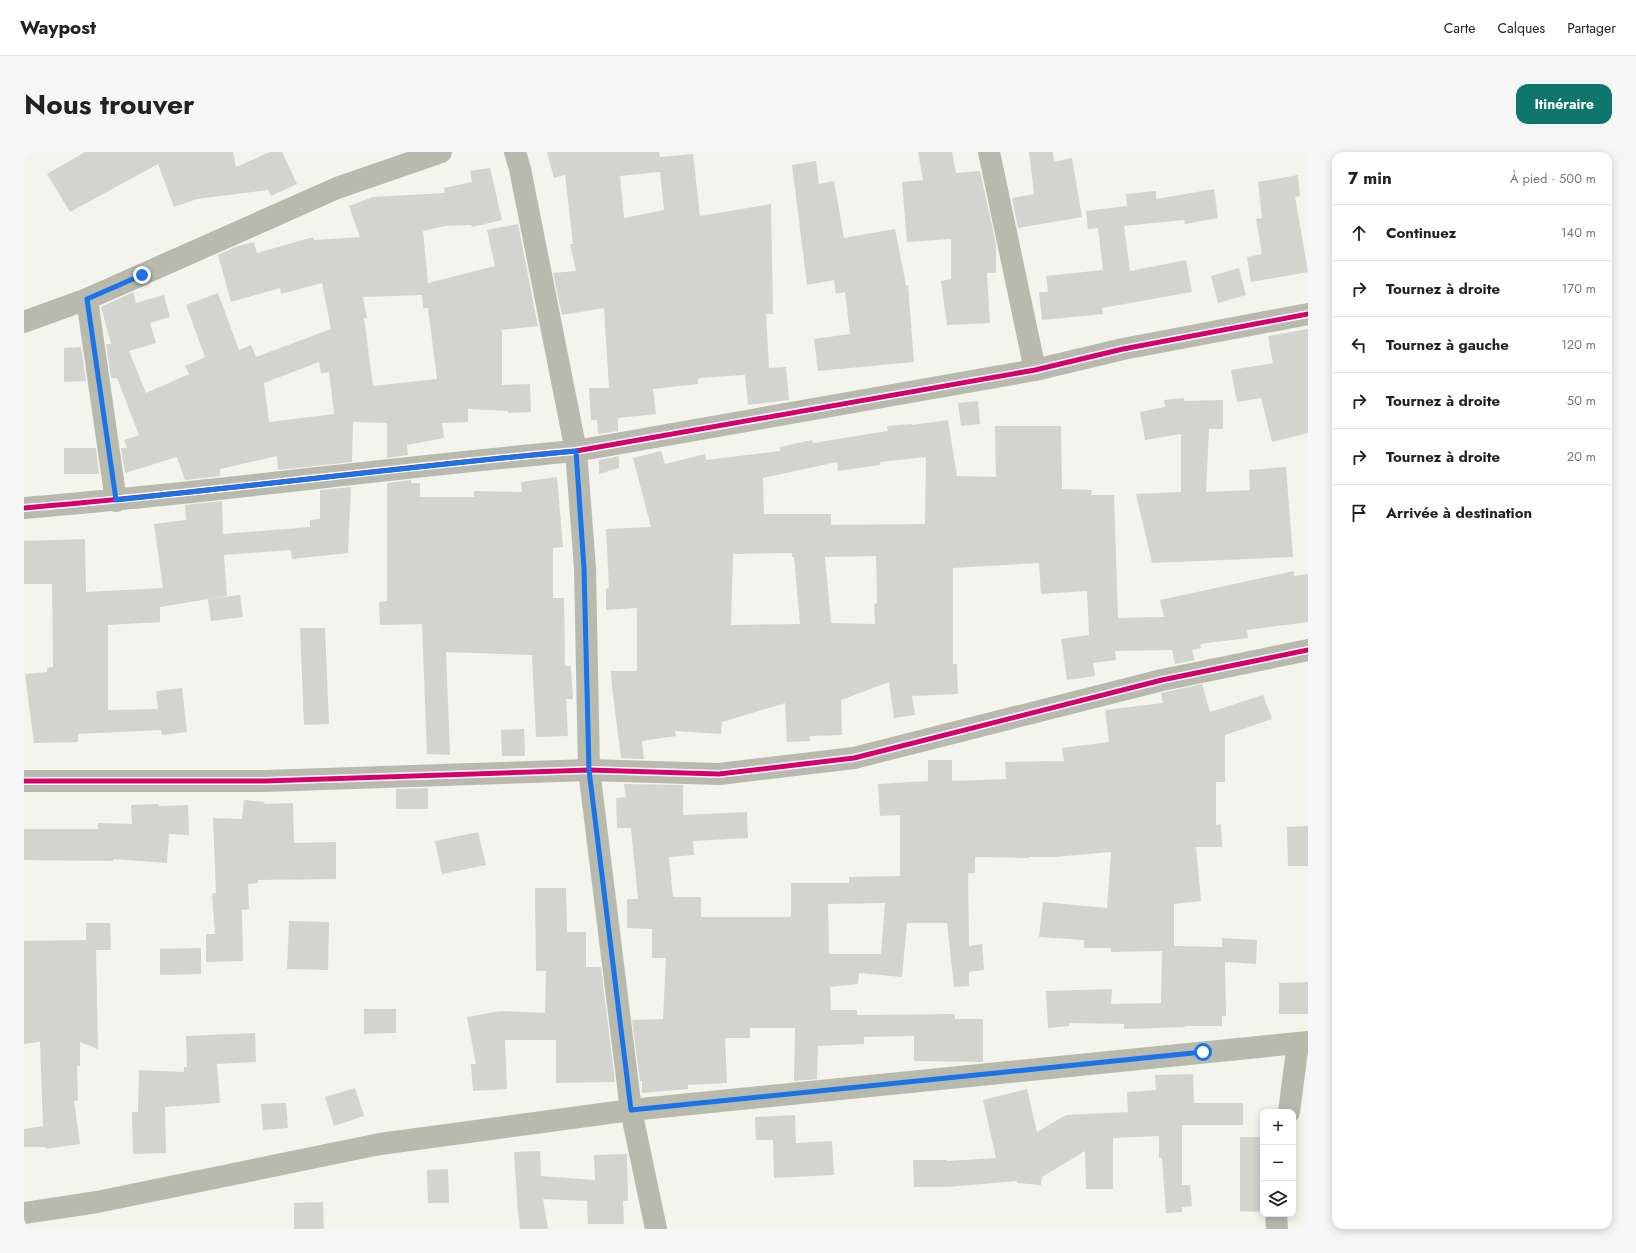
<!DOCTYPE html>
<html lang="fr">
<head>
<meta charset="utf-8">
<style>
	:root { --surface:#fff; --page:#f6f6f6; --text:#222; --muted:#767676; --line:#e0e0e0; --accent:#0f766e }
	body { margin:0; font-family:Jost,sans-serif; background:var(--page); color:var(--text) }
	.controls { position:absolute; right:12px; bottom:12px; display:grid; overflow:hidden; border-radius:8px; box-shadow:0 2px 10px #0003 }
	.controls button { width:36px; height:36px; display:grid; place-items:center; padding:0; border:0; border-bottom:1px solid var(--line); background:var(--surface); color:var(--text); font:20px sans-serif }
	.stop { position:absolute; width:12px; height:12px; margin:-9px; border:3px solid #1a73e8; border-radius:50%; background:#fff }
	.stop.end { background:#1a73e8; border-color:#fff; box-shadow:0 1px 4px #0008 }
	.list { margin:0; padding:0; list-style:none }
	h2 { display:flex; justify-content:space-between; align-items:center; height:52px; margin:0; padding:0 16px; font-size:17px }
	h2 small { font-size:13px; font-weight:400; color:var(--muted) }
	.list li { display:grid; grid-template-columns:26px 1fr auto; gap:12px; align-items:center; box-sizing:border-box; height:56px; padding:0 16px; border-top:1px solid var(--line) }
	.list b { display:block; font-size:15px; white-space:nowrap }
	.list em { font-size:13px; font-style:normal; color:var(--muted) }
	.icon { flex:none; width:22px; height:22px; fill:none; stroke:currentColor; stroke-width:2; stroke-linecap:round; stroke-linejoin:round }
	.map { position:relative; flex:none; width:1284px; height:1077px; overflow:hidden; border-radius:12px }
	header { display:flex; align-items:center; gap:24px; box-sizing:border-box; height:56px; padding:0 20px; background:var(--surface); border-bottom:1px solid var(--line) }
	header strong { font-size:19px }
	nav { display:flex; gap:22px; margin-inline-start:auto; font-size:14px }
	.intro { display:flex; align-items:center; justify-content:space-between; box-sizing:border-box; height:96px; padding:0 24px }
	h1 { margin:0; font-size:28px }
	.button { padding:10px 18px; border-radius:12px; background:var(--accent); color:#fff; font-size:14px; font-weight:700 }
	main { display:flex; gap:24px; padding:0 24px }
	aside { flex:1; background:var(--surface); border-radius:12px; box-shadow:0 2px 10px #0003 }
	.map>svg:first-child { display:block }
</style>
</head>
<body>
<header>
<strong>Waypost</strong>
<nav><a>Carte</a><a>Calques</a><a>Partager</a></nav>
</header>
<div class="intro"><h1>Nous trouver</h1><a class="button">Itinéraire</a></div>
<main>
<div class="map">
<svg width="1284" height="1077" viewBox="0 0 1284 1077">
	<rect width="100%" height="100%" fill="#f3f4ec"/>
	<g fill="#d3d4ce" fill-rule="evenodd">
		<polygon points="61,0 209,0 212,15 246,0 258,0 273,32 247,44 244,38 173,47 150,55 134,12 46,60 23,22"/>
		<path d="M523,0H635L636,5L669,2L676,64L747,52L749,162H742L745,216L762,215L765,248L724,253L721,223L674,226V232L629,237L632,262L594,266V279L574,282L573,268H567L565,236H585L580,156L538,163L529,121L552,119L546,92H549L541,23L530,26ZM636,20L640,58L600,66L596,24Z"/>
		<polygon points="894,0 928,0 932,21 956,19 972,92 972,121 963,121 966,171 923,173 917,129 927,127 927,87 883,90 878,30 899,28"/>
		<polygon points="1005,0 1029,0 1030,10 1048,6 1058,65 994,76 988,46 1010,42"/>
		<polygon points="792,9 795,32 810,29 820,86 871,77 882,133 884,133 890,210 794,219 790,187 826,182 821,140 812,142 810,128 783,133 768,13"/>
		<path d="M466,16L478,68L448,75L447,73L421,74L399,79L404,131L471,114L463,78L494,72L514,174L478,178V233L506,232L507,260L484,261V259L444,257V270L418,271L420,286L383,293L384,303L363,306V271L329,270L328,310L254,318L253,304L196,317V324L161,328L153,305L101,321L97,296H103L100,288L115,283L93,226H87L82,192H87L77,155L109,140L112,151L140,143L146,165L126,171L132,191L105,199L122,241L165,222L161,214L181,205L162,153L194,141L215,198L227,193L232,205L307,177L298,131L257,142L256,136L207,150L194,103L211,95L230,90L233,101L289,85L290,88L336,85L325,54L349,45L421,41L420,36L448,30L446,19ZM398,143L399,156H404L413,227L349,234L340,166H343L339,145ZM295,210L297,221L305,220L310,262L245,270L240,231Z"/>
		<polygon points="1274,23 1276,44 1271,45 1284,120 1227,130 1223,105 1238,102 1232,67 1238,66 1234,30"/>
		<polygon points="1190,37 1194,66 1161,72 1160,68 1100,74 1106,119 1162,108 1168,140 1078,156 1079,162 1018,168 1015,140 1024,140 1022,124 1079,118 1074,76 1064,77 1062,59 1103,54 1102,42 1132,39 1132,47"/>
		<polygon points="1215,116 1222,143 1194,151 1187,124"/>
		<polygon points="1284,177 1284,281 1248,290 1237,246 1213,250 1207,218 1249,211 1244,184"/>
		<polygon points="57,195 62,229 40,230 40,196"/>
		<polygon points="1160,246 1160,249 1199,248 1199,277 1185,277 1182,340 1226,338 1225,318 1262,315 1269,405 1128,411 1112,342 1157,340 1157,282 1121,288 1116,260 1141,255 1140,248"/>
		<polygon points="954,249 956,272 937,274 934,251"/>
		<path d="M924,268L933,324L972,325L971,274H1037L1038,337L1068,338L1067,343H1090L1094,466L1140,465L1136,448L1270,419V424L1284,422V470L1223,478L1224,486L1176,492L1177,496L1168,498L1171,508L1151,512L1148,498L1091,499L1092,508L1069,511L1071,524L1043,528L1037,487L1065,483L1063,439L1017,442L1015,411L929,416V512H933L934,542L888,544L891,563L870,566L865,530L817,548L818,583L786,584V589L763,590L761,551L698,570L697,582L651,579L652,584L618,589L620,607L597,606L588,535L587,519H613V456L582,458V437L585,436L582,377L627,375L609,306L637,299L641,312L681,302L682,308L756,299V295L788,288L789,291L864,279L863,274L888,272V273ZM902,305L901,372L807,373V362H740L739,326L813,310L814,319L856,313V310ZM768,401V405H770L776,472L707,473L709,402ZM852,404L853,451L850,452L851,472L807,471L801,405Z"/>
		<polygon points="40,296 72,296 75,322 40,322"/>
		<polygon points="595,304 595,316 575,322 575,308"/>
		<polygon points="533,325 539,395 529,396 529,446 540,446 541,514 547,514 549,547 542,547 544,584 512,585 508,503 422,500 426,603 403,602 398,472 356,473 355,450 363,449 363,331 387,328 387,331 396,331 396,345 450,345 450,339 498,340 497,330"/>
		<polygon points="327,335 324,401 268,407 267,398 200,403 203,444 136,455 136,470 84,473 84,558 134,557 132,539 158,536 163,580 138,583 137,578 54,582 54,590 10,591 1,522 23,520 23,516 29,515 28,432 0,432 0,389 61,387 62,440 139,436 130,372 162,368 161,353 198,349 199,382 286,375 286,368 296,367 296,338"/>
		<polygon points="216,443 219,465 187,469 184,447"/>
		<polygon points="276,476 301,476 305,572 280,573"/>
		<path d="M1178,532L1186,560L1239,543L1248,567L1201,583V630H1192V673L1197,672L1198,695H1172L1177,749L1150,752V794L1198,795V786L1233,788L1232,812L1201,810L1202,864H1198V874H1161V875L1100,877V872L1045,871V874L1024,876L1022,839L1088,837L1087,852L1137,851L1138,799L1087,800V796H1060V788L1015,785L1019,750L1083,756L1087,700L1031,705H1005V706L951,705V721H944L945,794L958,792L960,818L945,820V834L930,835L923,771H883L878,825L835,821L834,832L806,835L807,858H833V863L931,862V867H959V910L890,909V884L840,885V892L794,894L793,927L770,929L771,876H726V886H701L703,931L664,933V937L618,941V929H616L608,868L639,867L642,806H628V777L603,776V747H614L607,676H593L592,646L602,645L600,632L659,633V663L723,660L724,686L669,689L670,703L645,705L649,745H677V765H767V731H825V725L876,724V663L856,664L854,632L904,629V608H928V629L982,627L981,610L1040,609L1038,596L1085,590L1081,558L1139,551L1137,541ZM861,751L857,802H805L804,752Z"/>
		<polygon points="500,577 501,604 478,604 477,578"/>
		<polygon points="404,636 404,657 372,657 372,637"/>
		<polygon points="220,648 241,650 240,652 269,651 270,691 312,690 312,727 234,728 234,731 224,732 225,757 218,758 219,809 182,810 182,782 191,782 188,742 192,741 189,666 218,667"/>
		<polygon points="135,652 135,654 164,653 165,683 145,682 143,711 89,707 89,709 0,708 0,677 74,677 74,671 108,672 107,653"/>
		<polygon points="1284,674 1284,714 1264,714 1263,675"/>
		<polygon points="454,680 462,713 418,722 411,689"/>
		<polygon points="511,736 542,736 543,780 562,780 562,815 577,815 591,930 532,931 532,888 481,888 483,937 449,939 447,912 452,912 443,865 477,859 521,861 522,819 512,819"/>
		<polygon points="265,769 305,770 304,818 263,817"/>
		<polygon points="62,771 86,771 87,798 72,798 74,897 56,890 56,914 53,914 54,948 50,949 56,992 22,997 22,995 0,995 0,977 19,974 16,890 0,892 0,789 62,788"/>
		<polygon points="177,796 177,822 136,823 136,797"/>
		<polygon points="1284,830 1284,862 1255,862 1255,831"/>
		<polygon points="340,857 372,857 372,881 340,882"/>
		<polygon points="231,881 232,910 193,912 196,951 141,955 142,1001 109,1002 108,960 114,960 115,918 160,920 160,915 163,915 162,884"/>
		<polygon points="1169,922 1170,951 1219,951 1219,973 1158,973 1158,1033 1166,1033 1168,1054 1158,1055 1158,1060 1142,1061 1138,1006 1135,1006 1135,984 1089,986 1089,1037 1062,1037 1061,999 1018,1025 1017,1033 993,1031 993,1029 923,1035 890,1035 889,1008 923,1008 923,1009 972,1006 959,948 1003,937 1013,980 1042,963 1104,960 1103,940 1132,938 1131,923"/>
		<polygon points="331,936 340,964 310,974 301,945"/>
		<polygon points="262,951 264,976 239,978 237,952"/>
		<polygon points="771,963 772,991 808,989 810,1023 750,1026 749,988 732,988 731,965"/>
		<polygon points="1216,985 1239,985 1239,1030 1237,1030 1237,1060 1216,1059"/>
		<polygon points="516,999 517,1024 571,1028 570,1003 603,1002 604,1049 599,1049 600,1072 564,1072 563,1049 519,1047 524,1077 496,1077 494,1061 490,1000"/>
		<polygon points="424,1017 425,1051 404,1051 403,1018"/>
		<polygon points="299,1050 300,1077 270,1077 270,1051"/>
	</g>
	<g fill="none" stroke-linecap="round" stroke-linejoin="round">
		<g stroke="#b8baae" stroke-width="22">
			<polyline points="491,0 496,17 552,299 561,416 565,618 607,958 632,1077"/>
			<polyline points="965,0 1011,218"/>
			<polyline points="63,147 92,349"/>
			<polyline points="0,170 63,147 313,36 417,0"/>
			<path d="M0,356C185,341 368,315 552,299L1011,218L1099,197L1284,162"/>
			<polyline points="0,629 241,629 565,618 695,622 830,606 1138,528 1284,498"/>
			<polyline points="1265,960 1274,891"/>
			<polyline points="0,1061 73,1050 356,992 607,958 1284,890"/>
			<polyline points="1252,1062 1253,1077"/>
		</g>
		<defs>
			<g id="cycleway">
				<path d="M0,356C185,341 368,315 552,299L1011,218L1099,197L1284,162"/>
				<polyline points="0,629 241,629 565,618 695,622 830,606 1138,528 1284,498"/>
			</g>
		</defs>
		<use href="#cycleway" stroke="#fff" stroke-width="8"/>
		<use href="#cycleway" stroke="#d6006c" stroke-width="5"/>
	</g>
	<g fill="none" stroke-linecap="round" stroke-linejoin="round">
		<polyline stroke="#1a73e8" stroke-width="5" points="118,123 63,147 92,348 478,306 552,299 560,416 565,618 607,958 1179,900"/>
	</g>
</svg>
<div class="controls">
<button>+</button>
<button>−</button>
<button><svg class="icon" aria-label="layers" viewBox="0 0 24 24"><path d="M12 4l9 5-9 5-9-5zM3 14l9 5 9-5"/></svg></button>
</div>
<div class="stop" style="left:1179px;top:900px"></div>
<div class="stop end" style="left:118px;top:123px"></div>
</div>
<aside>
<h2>7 min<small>À pied · 500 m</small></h2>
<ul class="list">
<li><svg class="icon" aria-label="ahead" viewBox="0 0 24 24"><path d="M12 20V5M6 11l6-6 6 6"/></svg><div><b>Continuez</b></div><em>140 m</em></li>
<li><svg class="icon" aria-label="right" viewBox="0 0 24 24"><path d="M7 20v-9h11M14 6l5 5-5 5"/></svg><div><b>Tournez à droite</b></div><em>170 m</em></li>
<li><svg class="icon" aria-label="left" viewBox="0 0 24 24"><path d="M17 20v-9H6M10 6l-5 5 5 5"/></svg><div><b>Tournez à gauche</b></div><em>120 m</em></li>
<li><svg class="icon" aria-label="right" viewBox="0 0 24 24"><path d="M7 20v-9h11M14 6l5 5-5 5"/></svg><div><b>Tournez à droite</b></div><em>50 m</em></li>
<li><svg class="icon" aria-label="right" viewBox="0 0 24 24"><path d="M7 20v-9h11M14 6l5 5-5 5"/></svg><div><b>Tournez à droite</b></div><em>20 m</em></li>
<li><svg class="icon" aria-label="arrive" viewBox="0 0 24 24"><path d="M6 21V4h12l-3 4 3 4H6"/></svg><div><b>Arrivée à destination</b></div></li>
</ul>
</aside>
</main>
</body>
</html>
